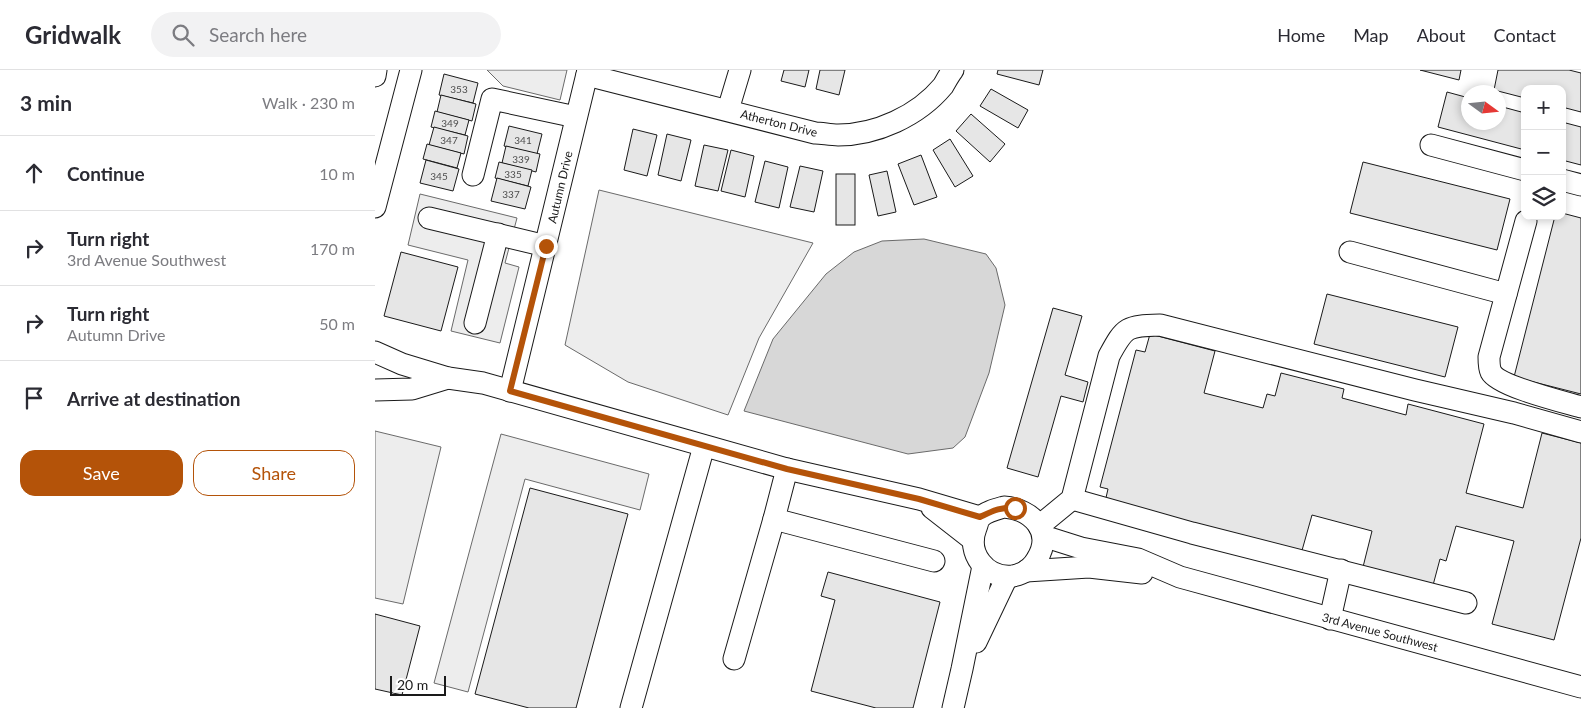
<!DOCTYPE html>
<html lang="en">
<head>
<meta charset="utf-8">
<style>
	:root { --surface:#fff; --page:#f2f2f3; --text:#2b2b33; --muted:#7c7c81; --line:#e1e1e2; --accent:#b45309 }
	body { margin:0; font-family:Lato,sans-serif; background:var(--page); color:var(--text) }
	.controls { position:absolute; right:15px; top:15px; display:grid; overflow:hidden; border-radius:10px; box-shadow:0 2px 8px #0003 }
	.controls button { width:45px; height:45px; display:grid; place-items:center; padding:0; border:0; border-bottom:1px solid var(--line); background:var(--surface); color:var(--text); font:25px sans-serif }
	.compass { position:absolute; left:1086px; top:15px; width:45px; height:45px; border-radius:50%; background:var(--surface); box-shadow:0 2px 8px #0003; rotate:105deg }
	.scale { position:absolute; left:15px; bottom:12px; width:56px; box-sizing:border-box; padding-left:5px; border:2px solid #1a1a1a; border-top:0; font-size:14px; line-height:18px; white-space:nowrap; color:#1a1a1a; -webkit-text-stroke:4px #fff; paint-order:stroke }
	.stop { position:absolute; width:15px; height:15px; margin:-11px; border:4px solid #b45309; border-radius:50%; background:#fff }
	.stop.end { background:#b45309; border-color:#fff; box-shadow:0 1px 5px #0008 }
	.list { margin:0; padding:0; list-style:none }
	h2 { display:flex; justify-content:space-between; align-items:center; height:65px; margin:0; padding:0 20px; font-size:21px }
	h2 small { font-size:16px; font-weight:400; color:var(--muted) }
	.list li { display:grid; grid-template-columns:32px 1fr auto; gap:15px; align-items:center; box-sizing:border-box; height:75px; padding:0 20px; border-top:1px solid var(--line) }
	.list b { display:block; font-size:19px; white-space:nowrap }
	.list p { margin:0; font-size:16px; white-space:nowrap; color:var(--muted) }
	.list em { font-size:16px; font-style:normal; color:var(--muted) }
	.actions { display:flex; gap:10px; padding:15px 20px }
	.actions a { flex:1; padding:11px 0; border:1px solid var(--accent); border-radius:15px; text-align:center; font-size:18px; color:var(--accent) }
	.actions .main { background:var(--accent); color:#fff }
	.icon { flex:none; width:28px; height:28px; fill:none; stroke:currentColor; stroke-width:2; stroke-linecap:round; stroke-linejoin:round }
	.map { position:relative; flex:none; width:1206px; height:638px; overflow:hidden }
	header { display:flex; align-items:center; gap:30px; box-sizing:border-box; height:70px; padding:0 25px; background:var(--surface); border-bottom:1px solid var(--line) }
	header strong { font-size:24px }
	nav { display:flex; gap:28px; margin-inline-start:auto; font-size:18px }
	.search { width:350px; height:45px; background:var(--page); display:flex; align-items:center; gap:12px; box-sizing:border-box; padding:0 18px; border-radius:28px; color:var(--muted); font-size:19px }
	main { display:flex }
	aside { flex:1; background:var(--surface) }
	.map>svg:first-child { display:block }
</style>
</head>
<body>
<header>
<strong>Gridwalk</strong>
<div class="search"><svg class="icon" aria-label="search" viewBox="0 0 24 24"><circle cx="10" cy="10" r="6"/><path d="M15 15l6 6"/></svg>Search here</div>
<nav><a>Home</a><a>Map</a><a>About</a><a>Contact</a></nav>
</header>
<main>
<aside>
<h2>3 min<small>Walk · 230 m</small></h2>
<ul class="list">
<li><svg class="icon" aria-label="ahead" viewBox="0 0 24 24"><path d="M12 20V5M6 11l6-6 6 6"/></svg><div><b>Continue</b></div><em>10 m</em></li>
<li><svg class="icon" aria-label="right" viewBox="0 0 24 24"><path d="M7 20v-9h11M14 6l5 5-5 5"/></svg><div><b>Turn right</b><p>3rd Avenue Southwest</p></div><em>170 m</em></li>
<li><svg class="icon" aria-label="right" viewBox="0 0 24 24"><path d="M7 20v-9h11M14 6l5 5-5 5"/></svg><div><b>Turn right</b><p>Autumn Drive</p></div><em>50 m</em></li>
<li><svg class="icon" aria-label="arrive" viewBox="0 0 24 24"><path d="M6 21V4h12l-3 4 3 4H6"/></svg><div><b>Arrive at destination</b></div></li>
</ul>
<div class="actions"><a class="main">Save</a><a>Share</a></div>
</aside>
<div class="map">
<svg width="1206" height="638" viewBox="0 0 1206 638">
	<rect width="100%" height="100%" fill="#fff"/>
	<g fill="#ededed" stroke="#6a6a6a">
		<polygon points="112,0 192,0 185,30 128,16"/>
		<polygon points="224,120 438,173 384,268 353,345 253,312 190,275"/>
		<polygon points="45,124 142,148 130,193 144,197 125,273 76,261 93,190 33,175"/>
		<polygon points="0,361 66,377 28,534 0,528"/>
		<polygon points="126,364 274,404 265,440 150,409 93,622 59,613"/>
	</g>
	<polygon fill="#d7d7d7" stroke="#6a6a6a" points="549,169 611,184 621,198 630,235 614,303 590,367 578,378 533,384 369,341 398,269 451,204 479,182 507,171"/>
	<g fill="#e6e6e6" stroke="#1a1a1a">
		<polygon points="409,0 434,0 430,17 406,11"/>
		<polygon points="445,0 470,0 464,25 441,19"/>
		<polygon points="623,0 668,0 664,15 622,4"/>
		<polygon points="1045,0 1086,0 1084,10"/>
		<polygon points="1123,0 1194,0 1206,3 1206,42 1187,37 1187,19 1150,19 1150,28 1119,20"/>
		<polygon points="69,4 103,13 98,33 64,25"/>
		<polygon points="616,19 653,40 643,58 605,36"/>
		<polygon points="1072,22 1094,28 1094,52 1124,52 1124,36 1150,43 1150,80 1063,57"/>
		<polygon points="66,25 101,34 97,51 62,42"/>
		<polygon points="60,41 94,50 90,65 56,57"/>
		<polygon points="596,44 630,74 615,92 581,61"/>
		<polygon points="1187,52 1206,57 1206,95 1187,90"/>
		<polygon points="134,56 167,64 162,84 129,76"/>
		<polygon points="59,57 93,66 89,84 54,75"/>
		<polygon points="258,59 282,65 272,106 249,100"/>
		<polygon points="292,64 316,70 306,111 283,105"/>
		<polygon points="575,69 598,106 580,117 558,80"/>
		<polygon points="52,74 86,83 82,98 48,89"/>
		<polygon points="329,75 353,80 343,121 320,116"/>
		<polygon points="131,76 165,84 161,102 127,93"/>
		<polygon points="356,80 379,86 370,127 346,121"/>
		<polygon points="546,85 562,127 539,135 523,94"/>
		<polygon points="51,90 84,99 78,121 45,113"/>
		<polygon points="390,91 413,97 404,138 380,132"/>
		<polygon points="124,92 157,100 153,116 120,108"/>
		<polygon points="988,92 1135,129 1122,180 975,143"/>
		<polygon points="425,96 448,101 439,142 415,137"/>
		<polygon points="512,101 521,142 503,146 494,105"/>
		<rect x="461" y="104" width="19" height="51"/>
		<polygon points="122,108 156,117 150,139 116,131"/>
		<polygon points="1187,143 1206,148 1206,324 1139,307 1180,146 1187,146"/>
		<polygon points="26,182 83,197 66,261 9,246"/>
		<polygon points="952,224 1083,257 1070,307 939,274"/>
		<polygon points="678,238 707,246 690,305 713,312 708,332 686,326 663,407 632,398"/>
		<polygon points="775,264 840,281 829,323 888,338 892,324 900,326 906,303 969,319 967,328 1031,345 1033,334 1109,354 1091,423 1148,438 1167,363 1206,373 1206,468 1179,570 1117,554 1139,471 1081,456 1071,491 1065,489 1057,519 987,501 997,461 937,445 926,484 730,432 733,419 725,417 761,280 770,282"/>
		<polygon points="155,418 253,444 201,638 154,638 100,624"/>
		<polygon points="453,502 565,532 538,638 501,638 436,621 460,530 446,526"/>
		<polygon points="0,544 45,556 27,625 0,619"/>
	</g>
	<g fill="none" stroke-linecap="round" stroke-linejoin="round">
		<defs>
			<g id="minor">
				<path d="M212,5L440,63C447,63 455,65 463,65C501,65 543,46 568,16C571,11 574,5 578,0"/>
				<polyline points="0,6 1,0"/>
				<polyline points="353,40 365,0"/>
				<polyline points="1056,75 1150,100"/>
				<polyline points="98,105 117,29 201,47"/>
				<polyline points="1187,110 1206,115"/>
				<polyline points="0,137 36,0"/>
				<polyline points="54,148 171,176"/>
				<path d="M1151,151L1114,287C1114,291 1114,298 1116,302C1123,316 1189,332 1206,337"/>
				<polyline points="975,182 1131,224"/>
				<polyline points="100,253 123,164"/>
				<polyline points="0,282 27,294 73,308 108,313 412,399 544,429 605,447"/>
				<polyline points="0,320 37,319 73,308"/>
				<polyline points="135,321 213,0"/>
				<polyline points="412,399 399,449 559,491"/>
				<polyline points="697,429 817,463 1091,533"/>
				<path d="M629,437C657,439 679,462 662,489C657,498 648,504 638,506C611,509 591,483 601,458C602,456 603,450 605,448C610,442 622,439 629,437Z"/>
				<polyline points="557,438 598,470"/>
				<path d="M664,456L697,429L734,286C750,256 752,256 785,255L1040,320L1139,343L1206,362"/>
				<polyline points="668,466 706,478 763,489 805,507 1206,617"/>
				<polyline points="651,501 714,497 767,503"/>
				<polyline points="955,549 966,500"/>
				<polyline points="601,572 632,507"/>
				<polyline points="359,589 399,449"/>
				<polyline points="256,638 329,376"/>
				<polyline points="578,638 587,599 608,496"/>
			</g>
		</defs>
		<use href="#minor" stroke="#1a1a1a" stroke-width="23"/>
		<use href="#minor" stroke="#fff" stroke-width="21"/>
	</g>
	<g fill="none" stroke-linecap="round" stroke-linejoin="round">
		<path stroke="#b45309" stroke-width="6" d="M171,176L135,321L412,399L544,429L605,447C618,441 625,437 640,438"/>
	</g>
	<g text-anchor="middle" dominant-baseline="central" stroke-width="4" stroke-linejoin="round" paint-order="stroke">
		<g font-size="10" fill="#4d4d4d">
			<text x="84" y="19">353</text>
			<text x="75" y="53">349</text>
			<text x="74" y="70">347</text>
			<text x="148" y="70">341</text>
			<text x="146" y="89">339</text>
			<text x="138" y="104">335</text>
			<text x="64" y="106">345</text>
			<text x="136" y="124">337</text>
		</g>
		<g font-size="12" fill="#1a1a1a" stroke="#fff">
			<text transform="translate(404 53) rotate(14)">Atherton Drive</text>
			<text transform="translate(185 117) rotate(-77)">Autumn Drive</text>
			<text transform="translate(1005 562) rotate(15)">3rd Avenue Southwest</text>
		</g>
	</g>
</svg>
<div class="controls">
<button>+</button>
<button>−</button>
<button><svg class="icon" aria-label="layers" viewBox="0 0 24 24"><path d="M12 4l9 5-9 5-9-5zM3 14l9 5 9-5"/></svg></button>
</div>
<svg class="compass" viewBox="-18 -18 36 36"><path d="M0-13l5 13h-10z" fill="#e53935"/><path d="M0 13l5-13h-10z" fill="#7c7c81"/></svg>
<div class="scale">20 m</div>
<div class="stop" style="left:640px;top:438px"></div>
<div class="stop end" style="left:171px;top:176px"></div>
</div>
</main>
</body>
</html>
